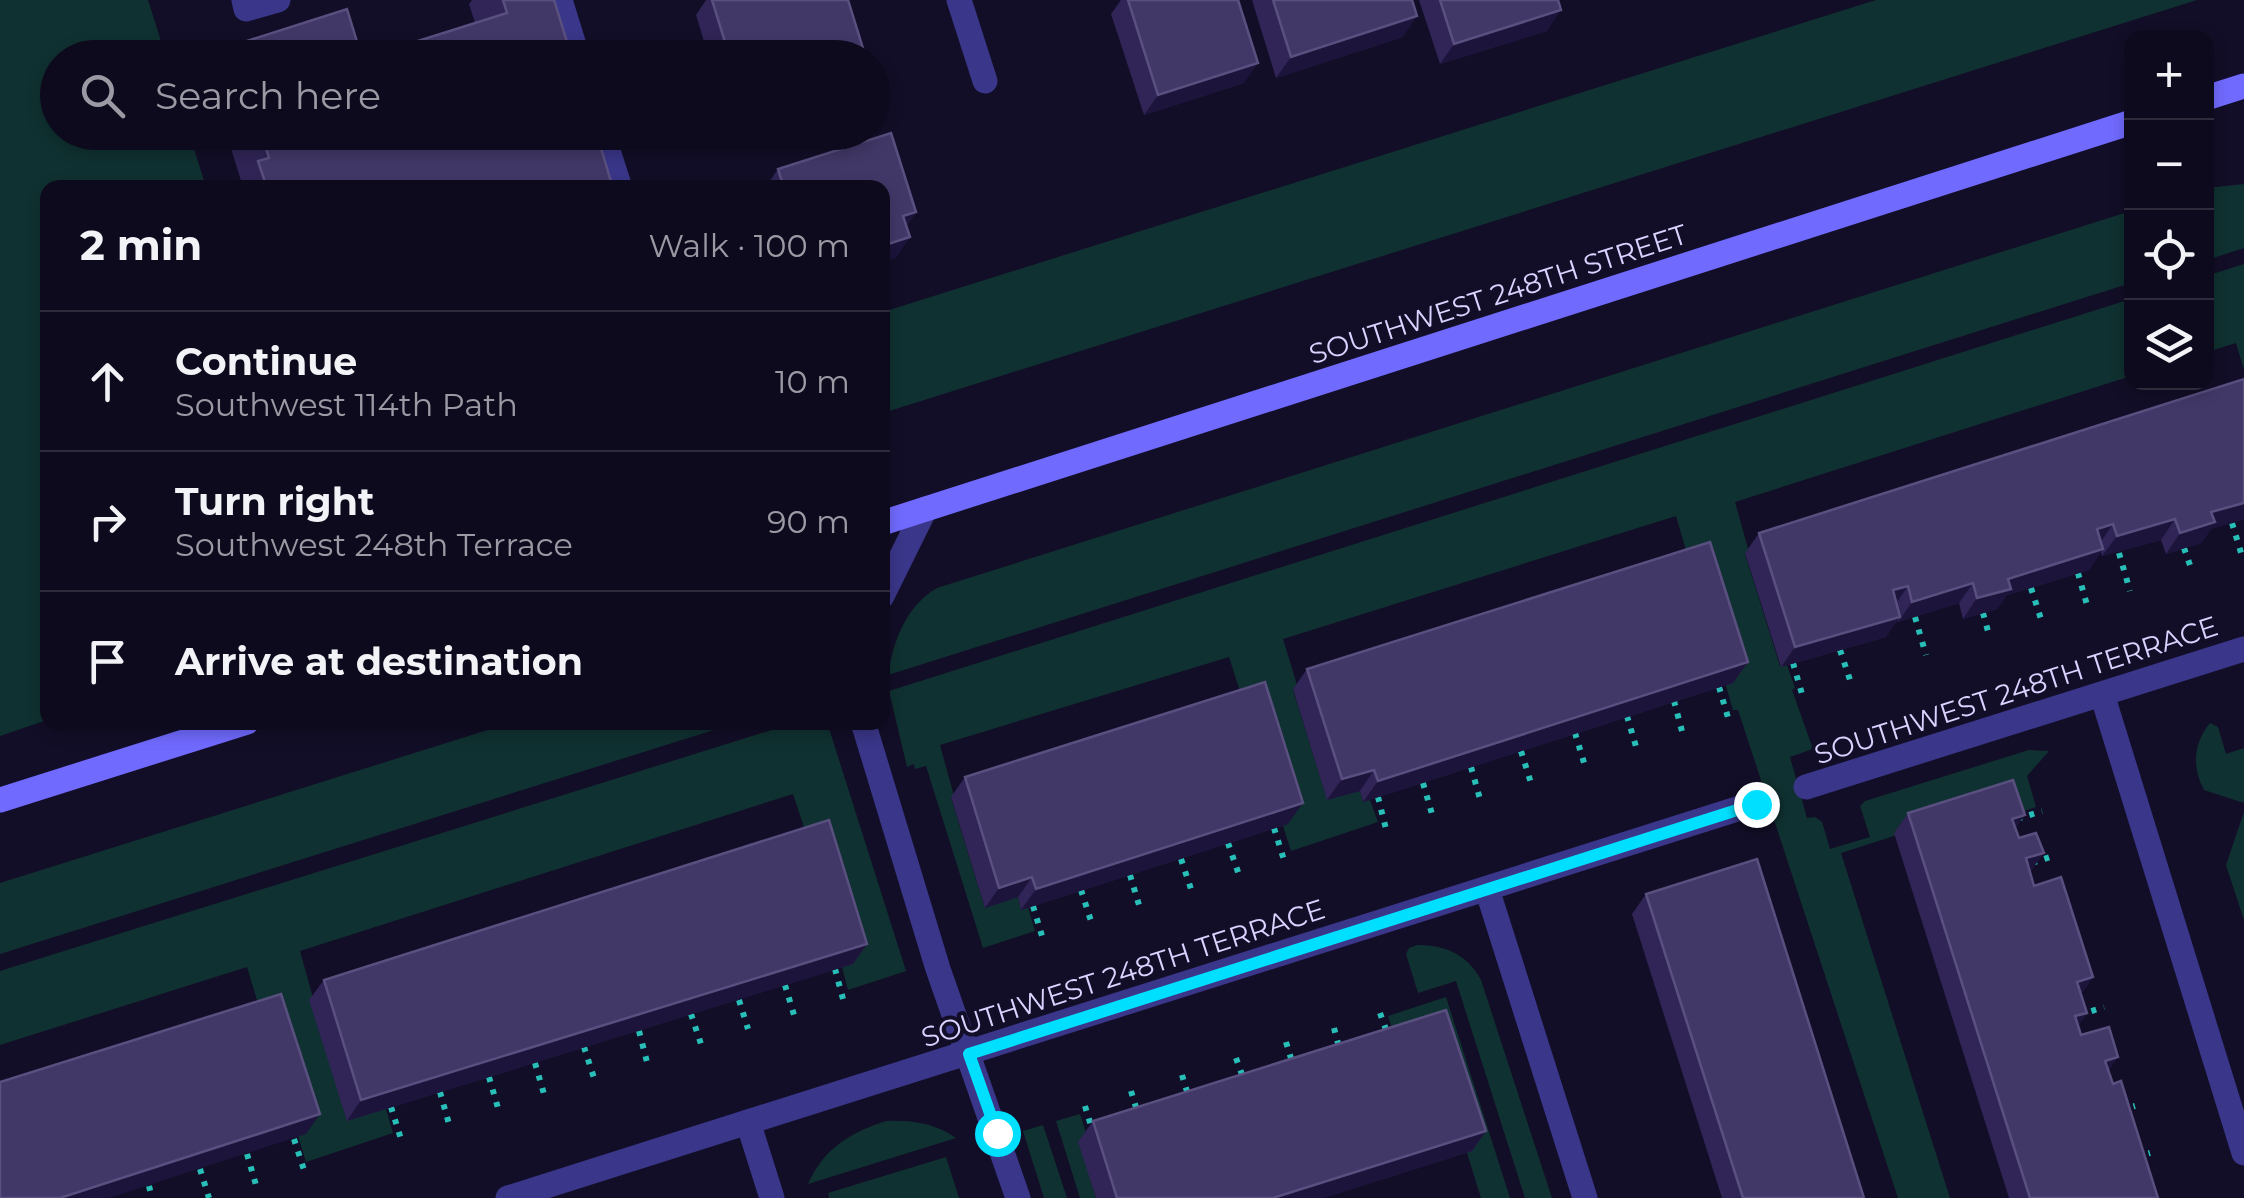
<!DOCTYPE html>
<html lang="en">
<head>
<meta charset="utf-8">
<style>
	:root { --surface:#0e0a1d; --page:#171326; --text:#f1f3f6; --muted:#9b9aa4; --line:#2e2b3b }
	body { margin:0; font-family:Montserrat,sans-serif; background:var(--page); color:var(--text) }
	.controls { position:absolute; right:30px; top:30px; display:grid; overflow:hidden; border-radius:20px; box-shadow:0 5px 15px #0003 }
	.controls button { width:90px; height:90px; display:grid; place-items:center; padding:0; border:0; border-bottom:2px solid var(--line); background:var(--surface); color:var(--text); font:50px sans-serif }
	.stop { position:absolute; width:30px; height:30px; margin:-22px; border:8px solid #00e0fe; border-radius:50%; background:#fff }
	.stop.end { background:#00e0fe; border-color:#fff; box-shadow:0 2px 10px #0008 }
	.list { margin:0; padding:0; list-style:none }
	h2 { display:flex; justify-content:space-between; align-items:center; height:130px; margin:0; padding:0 40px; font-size:42px }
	h2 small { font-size:32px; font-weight:400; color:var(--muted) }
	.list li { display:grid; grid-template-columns:65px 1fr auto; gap:30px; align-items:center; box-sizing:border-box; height:140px; padding:0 40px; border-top:2px solid var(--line) }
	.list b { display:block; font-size:38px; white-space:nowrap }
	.list p { margin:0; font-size:32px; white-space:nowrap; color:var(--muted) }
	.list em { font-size:32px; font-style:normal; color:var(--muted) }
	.icon { flex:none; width:55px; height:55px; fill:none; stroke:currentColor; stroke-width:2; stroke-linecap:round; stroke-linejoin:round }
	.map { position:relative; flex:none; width:2244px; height:1198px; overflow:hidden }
	.search { position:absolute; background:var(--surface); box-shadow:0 5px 15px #0003; left:40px; top:40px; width:850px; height:110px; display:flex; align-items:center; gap:25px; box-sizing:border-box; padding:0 35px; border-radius:55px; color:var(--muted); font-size:38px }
	.panel { position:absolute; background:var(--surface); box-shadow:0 5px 15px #0003; left:40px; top:180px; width:850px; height:550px; border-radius:20px }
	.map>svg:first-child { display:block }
</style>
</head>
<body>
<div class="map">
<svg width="2244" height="1198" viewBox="0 0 2244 1198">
	<rect width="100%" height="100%" fill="#120e27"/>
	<g fill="#103131">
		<polygon points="0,0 148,0 166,57 58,58 58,132 189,133 206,187 48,188 47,720 0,736"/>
		<polygon points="1876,0 2197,0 883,413 883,312"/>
		<polygon points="2244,184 2244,248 2207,260 2207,188"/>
		<path d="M2131,211V283L888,675C893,641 906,606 937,588Z"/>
		<polygon points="2244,264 2244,370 2236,343 2207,352 2206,276"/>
		<polygon points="2131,299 2131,376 1735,502 1749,552 1745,554 1780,666 1787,665 1795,688 1792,690 1813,749 1790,757 1807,818 1815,817 1822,822 1830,849 1870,837 1860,806 1865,801 2029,750 2049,751 2027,776 2036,807 2005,817 1894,836 1841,853 1950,1198 1898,1198 1738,710 1733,710 1676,516 1283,639 1298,688 1293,690 1327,799 1360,791 1363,802 1370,800 1378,822 1291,851 1229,657 940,745 954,796 951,798 985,908 1018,897 1021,909 1028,907 1035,931 983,948 926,766 915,769 914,764 907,767 889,691"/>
		<polygon points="513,722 736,723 0,954 0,883"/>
		<polygon points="827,722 906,971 848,990 809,842 793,794 300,951 347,1120 386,1109 393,1133 306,1162 247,967 0,1045 0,971 794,723"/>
		<path d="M2210,723L2218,727L2226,754L2244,748V803L2204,790C2192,768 2193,743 2210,723Z"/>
		<polygon points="2244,812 2244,920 2226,865"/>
		<path d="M1417,945C1445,945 1467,954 1481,980L1552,1198H1525L1456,981L1418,993L1406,954L1409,948Z"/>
		<polygon points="1446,997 1510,1198 1481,1198 1467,1153 1396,1042 1388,1016"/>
		<polygon points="1080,1114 1088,1139 1079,1142 1096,1198 1080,1198 1056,1121"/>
		<path d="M886,1121C912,1120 934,1123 956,1138L808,1184C823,1149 851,1132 886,1121Z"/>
		<polygon points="1043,1125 1067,1198 1044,1198 1023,1131"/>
		<polygon points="946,1157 959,1198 829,1198 828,1193"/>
	</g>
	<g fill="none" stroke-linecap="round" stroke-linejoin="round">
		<g stroke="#27bfb8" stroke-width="6" stroke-dasharray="5 8" stroke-linecap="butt">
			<polyline points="2232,523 2242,556"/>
			<polyline points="2184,548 2192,571"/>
			<polyline points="2119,553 2130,591"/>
			<polyline points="2078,573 2087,605"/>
			<polyline points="2031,588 2041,619"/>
			<polyline points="1983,613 1989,635"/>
			<polyline points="1915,617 1926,655"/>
			<polyline points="1840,650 1850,680"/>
			<polyline points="1793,663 1802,694"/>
			<polyline points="1719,687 1729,721"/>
			<polyline points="1674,701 1683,735"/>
			<polyline points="1627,716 1637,750"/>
			<polyline points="1575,733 1585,766"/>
			<polyline points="1521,751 1531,783"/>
			<polyline points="1471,767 1480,799"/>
			<polyline points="1423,783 1432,814"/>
			<polyline points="1378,797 1386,829"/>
			<polyline points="2017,819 2042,811"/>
			<polyline points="1274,828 1284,860"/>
			<polyline points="1228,843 1239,875"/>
			<polyline points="1181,859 1191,889"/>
			<polyline points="2032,863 2056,855"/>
			<polyline points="1130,875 1139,905"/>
			<polyline points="1081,890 1091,921"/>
			<polyline points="1033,906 1042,936"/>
			<polyline points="835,969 843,999"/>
			<polyline points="785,985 794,1015"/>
			<polyline points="739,1000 748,1029"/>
			<polyline points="1380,1013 1388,1035"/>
			<polyline points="691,1014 701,1044"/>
			<polyline points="2079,1015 2104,1007"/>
			<polyline points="1334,1028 1340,1051"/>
			<polyline points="639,1031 647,1062"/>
			<polyline points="1286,1042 1293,1065"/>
			<polyline points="584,1047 594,1078"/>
			<polyline points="1236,1058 1244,1080"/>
			<polyline points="535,1063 544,1094"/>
			<polyline points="1182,1075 1189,1098"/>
			<polyline points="489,1077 498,1108"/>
			<polyline points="1131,1091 1138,1114"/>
			<polyline points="440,1092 449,1124"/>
			<polyline points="1085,1106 1092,1129"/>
			<polyline points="391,1107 401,1139"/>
			<polyline points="2121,1110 2135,1106"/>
			<polyline points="294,1139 304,1170"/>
			<polyline points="247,1154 256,1185"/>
			<polyline points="2136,1157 2150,1153"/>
			<polyline points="200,1169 209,1198"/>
			<polyline points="149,1186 152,1198"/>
		</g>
		<g stroke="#3a3689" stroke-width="25">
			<polyline points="244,0 246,9 278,0"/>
			<polyline points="560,0 578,58"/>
			<polyline points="602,132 620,188"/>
		</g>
		<g stroke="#3a3689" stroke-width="25">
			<polyline points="959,0 985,81"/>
			<polyline points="882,596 925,509"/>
			<polyline points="2102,694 2244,1153"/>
			<polyline points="863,722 938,969 1018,1198"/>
			<polyline points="1806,787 2244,649"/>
			<polyline points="1487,889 1585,1198"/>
			<polyline points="748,1122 772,1198"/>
			<polyline points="508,1198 1756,803"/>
		</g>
		<g stroke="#716aff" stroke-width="25">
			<polyline points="2206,98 2244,86"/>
			<polyline points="882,523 2132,122"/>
			<polyline points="0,800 247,722"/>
		</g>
	</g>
	<g fill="#302556">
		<polygon points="472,0 554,0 475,23 469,4"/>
		<polygon points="706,0 848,0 866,58 709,58 696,15"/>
		<polygon points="1121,0 1238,0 1244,83 1144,115 1111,14"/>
		<polygon points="1252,0 1412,0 1403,37 1276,78"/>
		<polygon points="1419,0 1558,0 1547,31 1440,64"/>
		<polygon points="222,49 362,58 216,58"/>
		<polygon points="226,132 596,132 613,188 240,188 242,184"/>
		<polygon points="891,133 916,212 906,226 910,237 895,258 882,262 882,188 765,188 778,169"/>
		<polygon points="2244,379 2211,529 2201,543 2166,554 2161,540 2102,556 2101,552 2089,570 2007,595 1997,609 1963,619 1959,603 1898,622 1897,620 1886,637 1781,667 1745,553 1759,533"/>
		<polygon points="1748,662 1733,683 1363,802 1360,791 1327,800 1293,689 1307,669"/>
		<polygon points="965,777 1288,824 1021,910 1018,897 985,908 951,797"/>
		<polygon points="1908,813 2025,815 2015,828 2019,838 2044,853 2030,872 2034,886 2093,977 2081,994 2087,1013 2078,1026 2081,1035 2109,1071 2158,1198 2009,1198 1894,833"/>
		<polygon points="1646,894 1864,1198 1722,1198 1632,914"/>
		<polygon points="867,944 853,964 347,1121 309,1000 324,980"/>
		<polygon points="1093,1121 1486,1131 1472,1151 1323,1198 1096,1198 1078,1142"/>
	</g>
	<g fill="#1c143b">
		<polygon points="1561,10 1547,31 1440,64 1454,44"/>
		<polygon points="1417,16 1403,37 1276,78 1291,57"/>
		<polygon points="1258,63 1244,83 1144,115 1158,95"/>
		<polygon points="916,212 901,232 903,216"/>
		<polygon points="910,237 895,258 882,262 882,246"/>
		<polygon points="2244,503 2244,520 2211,529 2201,543 2166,554 2180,533 2211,512"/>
		<polygon points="2175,519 2161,540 2102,556 2117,536"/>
		<polygon points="2113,524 2099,544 2097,529"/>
		<polygon points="2103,549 2089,570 2007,595 1997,609 1963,619 1977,598 2008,579"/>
		<polygon points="1973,583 1959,603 1898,622 1912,602"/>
		<polygon points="1908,586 1894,606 1893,590"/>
		<polygon points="1900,617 1886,637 1781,667 1795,647"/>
		<polygon points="1748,662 1733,683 1363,802 1378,781"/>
		<polygon points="1374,770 1360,791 1327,800 1342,779"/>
		<polygon points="1303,803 1288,824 1021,910 1036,889"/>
		<polygon points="2025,815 2010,835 2012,819"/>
		<polygon points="2044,853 2029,873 2026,858"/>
		<polygon points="1032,877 1018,897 985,908 999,888"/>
		<polygon points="867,944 853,964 347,1121 361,1100"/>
		<polygon points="2093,977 2078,998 2077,982"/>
		<polygon points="2087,1013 2073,1033 2075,1016"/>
		<polygon points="2118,1057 2104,1078 2105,1061"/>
		<polygon points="320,1114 306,1134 109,1198 60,1198"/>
		<polygon points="1486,1131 1472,1151 1323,1198 1273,1198"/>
	</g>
	<g fill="#423868" stroke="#5a5080" stroke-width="2.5">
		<polygon points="503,0 554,0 572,58 364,58 507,13"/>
		<polygon points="712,0 848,0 866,58 730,58"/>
		<polygon points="1128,0 1238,0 1258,63 1158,95"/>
		<polygon points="1273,0 1412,0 1417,16 1291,57"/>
		<polygon points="1440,0 1558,0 1561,10 1454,44"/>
		<polygon points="347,9 362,58 226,58 222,49"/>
		<polygon points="261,132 596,132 613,188 277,188 275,182 266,185 258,161 269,158"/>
		<polygon points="891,133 916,212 903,216 910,237 882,246 882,188 784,188 778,169"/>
		<polygon points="2244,379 2244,503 2211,512 2215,522 2180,533 2175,519 2117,536 2113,524 2097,529 2103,549 2008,579 2011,589 1977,598 1973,583 1912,602 1908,586 1893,590 1900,617 1795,647 1759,533"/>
		<polygon points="1710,542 1748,662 1378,781 1374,770 1342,779 1307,669"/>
		<polygon points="1265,682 1303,803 1036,889 1032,877 999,888 965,777"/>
		<polygon points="2013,780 2025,815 2012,819 2019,838 2036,833 2044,853 2026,858 2034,886 2061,877 2093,977 2077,982 2087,1013 2075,1016 2081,1035 2109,1027 2118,1057 2105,1061 2113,1084 2121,1081 2158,1198 2030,1198 1908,813"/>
		<polygon points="829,820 867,944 361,1100 324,980"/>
		<polygon points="1757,859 1864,1198 1743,1198 1646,894"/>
		<polygon points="281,994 320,1114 60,1198 0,1198 0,1082"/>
		<polygon points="1446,1010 1486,1131 1273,1198 1117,1198 1093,1121"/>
	</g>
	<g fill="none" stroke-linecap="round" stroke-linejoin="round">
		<polyline stroke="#00e0fe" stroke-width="12" points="997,1133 969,1054 1756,804"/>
	</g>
	<g text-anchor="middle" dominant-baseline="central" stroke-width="8" stroke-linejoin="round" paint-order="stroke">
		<g font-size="28" fill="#d9d3ff" stroke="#120e27">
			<text transform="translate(1498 294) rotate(-18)">SOUTHWEST 248TH STREET</text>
			<text transform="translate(2016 690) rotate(-18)">SOUTHWEST 248TH TERRACE</text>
			<text transform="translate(1123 973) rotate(-18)">SOUTHWEST 248TH TERRACE</text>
		</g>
	</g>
</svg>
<div class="controls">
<button>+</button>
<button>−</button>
<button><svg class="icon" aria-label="locate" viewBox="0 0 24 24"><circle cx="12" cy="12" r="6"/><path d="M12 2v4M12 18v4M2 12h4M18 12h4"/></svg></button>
<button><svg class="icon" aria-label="layers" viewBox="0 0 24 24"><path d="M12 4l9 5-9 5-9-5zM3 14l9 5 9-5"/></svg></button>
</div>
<div class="stop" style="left:997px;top:1133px"></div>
<div class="stop end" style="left:1756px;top:804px"></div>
<div class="search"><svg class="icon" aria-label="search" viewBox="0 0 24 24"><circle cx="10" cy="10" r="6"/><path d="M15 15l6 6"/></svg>Search here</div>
<section class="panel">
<h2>2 min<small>Walk · 100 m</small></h2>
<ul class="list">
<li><svg class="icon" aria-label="ahead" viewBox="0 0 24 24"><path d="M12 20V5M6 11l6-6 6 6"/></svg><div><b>Continue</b><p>Southwest 114th Path</p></div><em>10 m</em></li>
<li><svg class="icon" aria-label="right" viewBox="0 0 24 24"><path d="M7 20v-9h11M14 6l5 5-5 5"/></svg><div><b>Turn right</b><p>Southwest 248th Terrace</p></div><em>90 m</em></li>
<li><svg class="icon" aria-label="arrive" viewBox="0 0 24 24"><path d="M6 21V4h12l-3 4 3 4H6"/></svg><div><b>Arrive at destination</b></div></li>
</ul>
</section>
</div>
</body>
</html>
